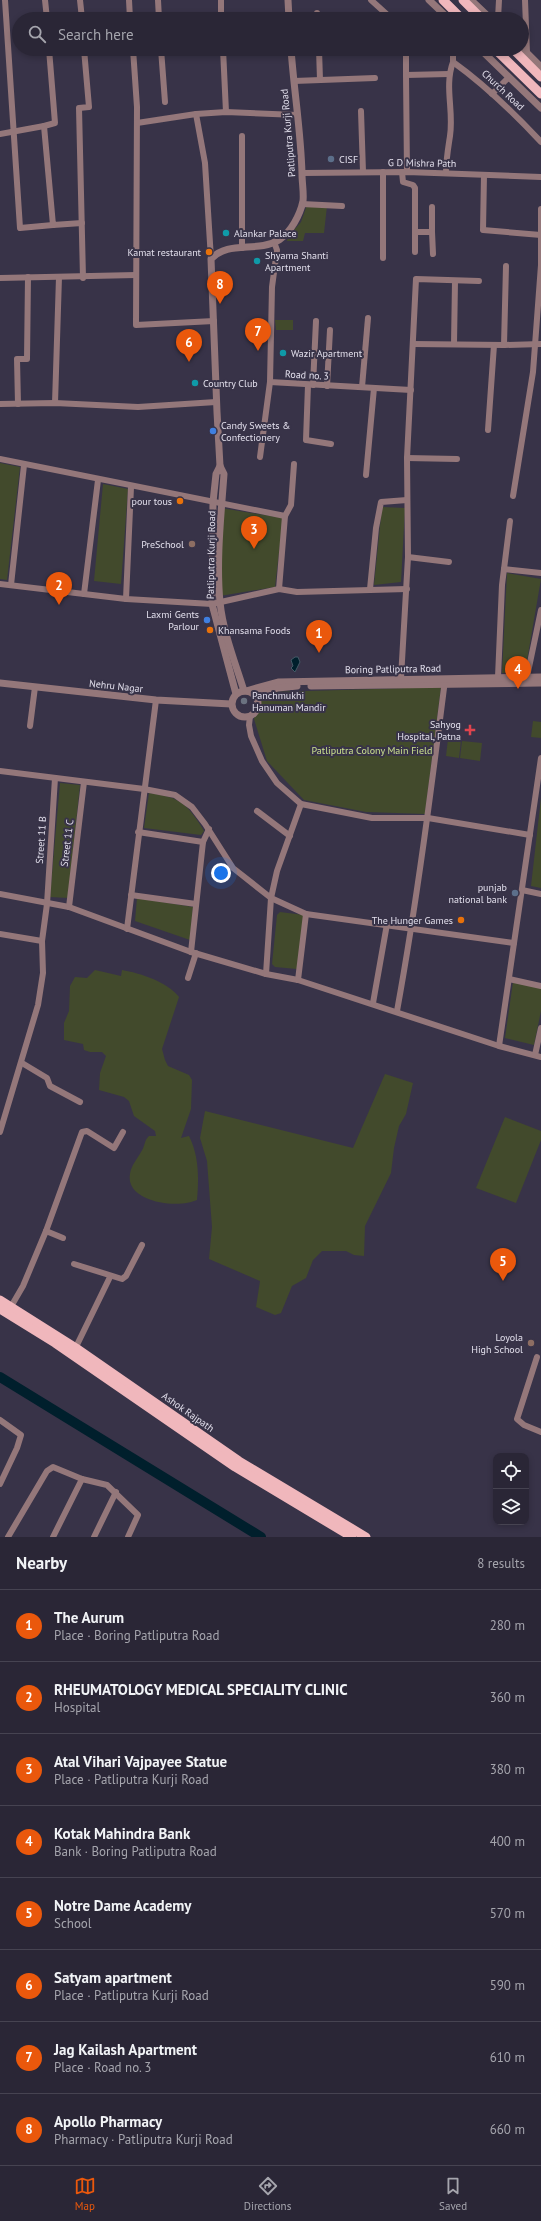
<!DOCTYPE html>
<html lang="en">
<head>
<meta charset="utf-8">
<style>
	:root { --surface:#2a2636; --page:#322e3e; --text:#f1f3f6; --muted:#a5a5ad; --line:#464351; --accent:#ea580c }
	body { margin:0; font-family:"PT Sans",sans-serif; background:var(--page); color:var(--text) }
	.controls { position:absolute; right:12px; bottom:12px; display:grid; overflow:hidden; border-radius:8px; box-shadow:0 2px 6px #0003 }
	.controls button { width:36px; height:36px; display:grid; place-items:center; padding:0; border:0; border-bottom:1px solid var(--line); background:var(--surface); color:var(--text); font:20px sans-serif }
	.you { position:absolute; left:221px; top:873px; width:14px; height:14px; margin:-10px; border:3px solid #fff; border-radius:50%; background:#1a73e8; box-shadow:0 0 0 6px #1a73e833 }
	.badge { display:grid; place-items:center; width:26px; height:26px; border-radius:50%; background:var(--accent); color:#fff; font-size:13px; font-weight:700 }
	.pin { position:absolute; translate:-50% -33px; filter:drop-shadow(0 1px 2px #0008) }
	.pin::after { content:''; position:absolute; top:21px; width:14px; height:12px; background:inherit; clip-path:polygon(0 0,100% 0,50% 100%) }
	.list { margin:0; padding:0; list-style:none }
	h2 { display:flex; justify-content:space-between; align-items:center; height:52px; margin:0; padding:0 16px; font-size:17px }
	h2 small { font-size:13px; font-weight:400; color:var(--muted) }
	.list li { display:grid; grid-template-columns:26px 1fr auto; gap:12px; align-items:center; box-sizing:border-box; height:72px; padding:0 16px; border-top:1px solid var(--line) }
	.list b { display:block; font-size:15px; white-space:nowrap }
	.list p { margin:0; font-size:13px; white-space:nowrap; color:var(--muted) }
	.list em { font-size:13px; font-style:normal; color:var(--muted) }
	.icon { flex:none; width:22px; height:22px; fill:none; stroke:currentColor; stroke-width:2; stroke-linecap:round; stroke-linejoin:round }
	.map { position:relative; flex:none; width:541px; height:1537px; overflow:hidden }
	.search { position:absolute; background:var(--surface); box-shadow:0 2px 6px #0003; left:12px; right:12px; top:12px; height:44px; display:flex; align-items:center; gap:10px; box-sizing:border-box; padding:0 14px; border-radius:22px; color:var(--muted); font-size:15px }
	.sheet { height:628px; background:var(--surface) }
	nav { display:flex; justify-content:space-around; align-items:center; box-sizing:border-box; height:56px; border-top:1px solid var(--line); background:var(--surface); font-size:11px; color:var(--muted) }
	nav a { display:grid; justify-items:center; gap:2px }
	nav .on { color:var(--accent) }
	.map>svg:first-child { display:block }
</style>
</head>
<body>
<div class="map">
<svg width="541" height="1537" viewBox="0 0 541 1537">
	<rect width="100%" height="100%" fill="#383348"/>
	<g fill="#424a2c">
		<polygon points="307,205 327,206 324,233 305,233 303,241 287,241 288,237 301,222"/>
		<polygon points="275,320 293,320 293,330 276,330"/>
		<polygon points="0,463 20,467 7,580 0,579"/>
		<polygon points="103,484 128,489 121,584 94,581"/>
		<polygon points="382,507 405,508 401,582 374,585"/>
		<polygon points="221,508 283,518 275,587 220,596"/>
		<polygon points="507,573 541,579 525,672 502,673"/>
		<polygon points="441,687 425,814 366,812 304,800 267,761 254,719 257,707 256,699 274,692"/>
		<polygon points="533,721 541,722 541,738 531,737"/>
		<polygon points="448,739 461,741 459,758 446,756"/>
		<polygon points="462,741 482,743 480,761 460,758"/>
		<polygon points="60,783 80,785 68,898 50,897"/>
		<path d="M149,793C181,797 188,805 204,831L201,835L144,828Z"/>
		<polygon points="541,798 541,888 531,886"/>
		<polygon points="137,898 193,907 190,940 135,921"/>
		<polygon points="280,912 304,915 297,969 275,967 272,964 277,915"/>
		<path d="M95,970L121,976L122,970C140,973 168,982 179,997L162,1049L165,1060L168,1066L189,1075L192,1080L191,1109L181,1138L189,1136C199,1156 199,1178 197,1200C178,1209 125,1202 130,1174C131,1166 137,1159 141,1152C145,1147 144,1140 149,1136H156L155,1131L134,1116L129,1101L124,1097L99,1090L100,1073L106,1056L102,1052H90L84,1050L83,1044L64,1040V1023L69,1011L70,986L75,977L87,978Z"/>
		<polygon points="513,982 541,988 541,1011 534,1045 505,1038"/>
		<polygon points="385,1074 413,1083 406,1114 399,1126 394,1148 391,1173 365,1226 364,1256 354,1255 346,1251 322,1251 313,1260 306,1278 292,1286 281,1313 275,1315 256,1307 260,1281 209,1259 212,1227 207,1161 200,1138 205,1111 353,1148"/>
		<polygon points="505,1117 541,1131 541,1140 516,1203 476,1188"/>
	</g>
	<polygon fill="#001f2c" stroke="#445966" points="295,657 298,657 300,662 295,672 291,668 293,666 291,660"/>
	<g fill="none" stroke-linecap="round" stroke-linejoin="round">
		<polyline stroke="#001f2c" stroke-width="10" points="0,1377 261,1537"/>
		<g stroke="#94777a" stroke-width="6">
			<polyline points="5,0 20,228 53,225"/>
			<polyline points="45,0 47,19"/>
			<polyline points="80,0 82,19"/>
			<polyline points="129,0 130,19"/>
			<polyline points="158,0 159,19"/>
			<polyline points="221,0 221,19"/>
			<polyline points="371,0 392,19"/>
			<polyline points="525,0 527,53"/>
			<polyline points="317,13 317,19"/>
			<polyline points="498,19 499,0"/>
			<polyline points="49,49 55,123 44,126 53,225 82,223"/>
			<polyline points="133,49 137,107 136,325 214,321"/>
			<polyline points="161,49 165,102"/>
			<polyline points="223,49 226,112"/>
			<polyline points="319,49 320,80"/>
			<polyline points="406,49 406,75 449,74"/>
			<path d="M453,55V62C485,85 514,113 541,142"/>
			<polyline points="406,75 407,172"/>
			<polyline points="294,81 375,78"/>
			<polyline points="492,94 509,77"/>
			<polyline points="361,111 363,172"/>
			<polyline points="196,114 205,163 211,259"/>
			<polyline points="137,123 196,114 226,112 297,115"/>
			<polyline points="0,134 44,126"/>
			<polyline points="402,172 403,182 413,185 415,188 415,252"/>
			<polyline points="302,173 407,172 541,177"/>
			<path d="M446,173C446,160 448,149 450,136C454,110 444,87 453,62"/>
			<polyline points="484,175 483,230 541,235"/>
			<polyline points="302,204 342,206"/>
			<polyline points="415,232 432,232 432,207"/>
			<polyline points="432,232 433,254"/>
			<polyline points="274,242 277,250 272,287 270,382 411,390"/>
			<polyline points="242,248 242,136"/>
			<polyline points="383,258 383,172"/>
			<polyline points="0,278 136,275"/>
			<polyline points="83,278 79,108 89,107 84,49"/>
			<polyline points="413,344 504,345 541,344"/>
			<polyline points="454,344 455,281"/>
			<polyline points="504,345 506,266"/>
			<polyline points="308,385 306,440 331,444"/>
			<polyline points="313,385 316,321"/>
			<polyline points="327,386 330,330"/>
			<polyline points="362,387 368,318"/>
			<polyline points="55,403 59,277"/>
			<polyline points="0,404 55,403 138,407 216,402"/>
			<polyline points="18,404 17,359 27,359 28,277"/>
			<polyline points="488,430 494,345"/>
			<polyline points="260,457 270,382"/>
			<polyline points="407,458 457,459"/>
			<polyline points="0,459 285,516"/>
			<polyline points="366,475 374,388"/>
			<polyline points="513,496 533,372 541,265 541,209"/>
			<polyline points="408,557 449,562"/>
			<polyline points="504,569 541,573"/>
			<polyline points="0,584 126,599 212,604 279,589 297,592 407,589"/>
			<polyline points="11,585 24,465"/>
			<polyline points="279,589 285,516 291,505 294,464"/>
			<polyline points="370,589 376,528 381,502 407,500"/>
			<polyline points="84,594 98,480"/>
			<polyline points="126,599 131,487"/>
			<polyline points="498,677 502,585 510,521"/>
			<polyline points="527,677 541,610"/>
			<polyline points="401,678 408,557 407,458 416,279 479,281"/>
			<polyline points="250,716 249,725 251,736 262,761 277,783 301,804 372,818 428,818 530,835"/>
			<polyline points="30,726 35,687"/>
			<polyline points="0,771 144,789 175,795 192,807 205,824 233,868 271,898 306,914 514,943"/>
			<polyline points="257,811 290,836"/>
			<polyline points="138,832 203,842"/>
			<polyline points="522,890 541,894"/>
			<polyline points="0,894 69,907 191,952 266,974 298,980 499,1046 541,1057"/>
			<polyline points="131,895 196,904"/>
			<polyline points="69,907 84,782"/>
			<polyline points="127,929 156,700"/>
			<polyline points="0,934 42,941"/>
			<polyline points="191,952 203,842 209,829"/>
			<polyline points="266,974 271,898 277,871 301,804"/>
			<polyline points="188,978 196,953"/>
			<polyline points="509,979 541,986"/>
			<polyline points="298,980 306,914"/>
			<polyline points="373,1003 387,924"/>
			<path d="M397,1011C417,901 431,791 445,680"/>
			<polyline points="499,1046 541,758"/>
			<polyline points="535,1055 541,1028"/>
			<polyline points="22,1063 47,1078 50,1086 80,1102"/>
			<polyline points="0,1132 38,1005 43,973 42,941 47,904 55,778"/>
			<polyline points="46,1231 63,1238"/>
			<polyline points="74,1264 122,1279 126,1276 142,1245"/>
			<polyline points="9,1310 23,1286 46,1231 82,1132 87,1131 114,1148 123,1132"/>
			<polyline points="74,1351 110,1277"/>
			<polyline points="537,1357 517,1419 524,1425 541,1432"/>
			<polyline points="0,1420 21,1435 17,1448 0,1484"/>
			<polyline points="8,1537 47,1471 53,1467 82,1479 107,1485 138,1515 128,1537"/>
			<polyline points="53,1537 82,1479"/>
			<polyline points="94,1537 116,1492"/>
		</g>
		<g stroke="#94777a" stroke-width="7">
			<polyline points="288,0 289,19"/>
			<polyline points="429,0 449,19"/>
			<polyline points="471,0 491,19"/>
			<polyline points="522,48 541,67"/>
			<polyline points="480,49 541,108"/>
			<polyline points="220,466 216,474 213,502 212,604 236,694"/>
			<polyline points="0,683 156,700 231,704"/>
			<polyline points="311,686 541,683"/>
			<circle cx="245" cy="704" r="13"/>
			<path d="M244,691C235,662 223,632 220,602C216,561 221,516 224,474L220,466L217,412L211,259C228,240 257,253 279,240C291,232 300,215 303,201C304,193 302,183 302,174C301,132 294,91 291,49"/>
			<polyline points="246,691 278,682 541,677"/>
			<polyline points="255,695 278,688 297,686"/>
		</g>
		<g stroke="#f0b7bc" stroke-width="9">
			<polyline points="443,0 462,19"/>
			<polyline points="463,0 482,19"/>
			<polyline points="495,49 541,94"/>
			<polyline points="513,49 541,77"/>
			<polyline points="0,1300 76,1348 239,1461 366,1537"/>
			<polyline points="0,1309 55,1343 235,1467 352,1537"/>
		</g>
	</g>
	<g fill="#5c6f8a" stroke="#383348" stroke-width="1.5">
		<circle cx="331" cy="159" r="4"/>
		<circle cx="515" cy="893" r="4"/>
	</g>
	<g fill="#0f9aa8" stroke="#383348" stroke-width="1.5">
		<circle cx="226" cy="233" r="4"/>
		<circle cx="257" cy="261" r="4"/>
		<circle cx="283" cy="353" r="4"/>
		<circle cx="195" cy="383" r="4"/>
	</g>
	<g fill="#e8710a" stroke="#383348" stroke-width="1.5">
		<circle cx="209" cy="252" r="4"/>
		<circle cx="180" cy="501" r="4"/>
		<circle cx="210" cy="630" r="4"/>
		<circle cx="461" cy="920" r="4"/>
	</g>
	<g fill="#3f7fe0" stroke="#383348" stroke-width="1.5">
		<circle cx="213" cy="431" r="4"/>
		<circle cx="207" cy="620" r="4"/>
	</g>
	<g fill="#8d6e63" stroke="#383348" stroke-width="1.5">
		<circle cx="192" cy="544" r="4"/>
		<circle cx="531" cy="1343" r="4"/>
	</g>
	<circle fill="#6b7280" stroke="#383348" stroke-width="1.5" cx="244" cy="701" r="4"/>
	<path fill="#e0444e" stroke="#383348" stroke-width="1.5" d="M468 724h4v4h4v4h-4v4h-4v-4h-4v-4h4z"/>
	<g text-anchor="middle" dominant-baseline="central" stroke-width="4" stroke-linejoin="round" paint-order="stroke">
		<g font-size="10" fill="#e2dfec" stroke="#383348">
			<text transform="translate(503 90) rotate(43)">Church Road</text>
			<text transform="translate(288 133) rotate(-95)">Patliputra Kurji Road</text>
			<text transform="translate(422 163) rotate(1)">G D Mishra Path</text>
			<text transform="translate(307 375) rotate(3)">Road no. 3</text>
			<text transform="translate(211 555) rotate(-89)">Patliputra Kurji Road</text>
			<text transform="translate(393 669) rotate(-1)">Boring Patliputra Road</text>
			<text transform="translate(116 686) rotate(6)">Nehru Nagar</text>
			<text transform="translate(41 840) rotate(-86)">Street 11 B</text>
			<text transform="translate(67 843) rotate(-83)">Street 11 C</text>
			<text transform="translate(188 1412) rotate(35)">Ashok Rajpath</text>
		</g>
		<g font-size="10" fill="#e2dfec" stroke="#383348" text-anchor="start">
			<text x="339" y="159">CISF</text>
			<text x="234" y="233">Alankar Palace</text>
			<text x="201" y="252" text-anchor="end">Kamat restaurant</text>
			<text x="265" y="255">Shyama Shanti<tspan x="265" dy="12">Apartment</tspan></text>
			<text x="291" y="353">Wazir Apartment</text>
			<text x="203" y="383">Country Club</text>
			<text x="221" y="425">Candy Sweets &amp;<tspan x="221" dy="12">Confectionery</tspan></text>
			<text x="172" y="501" text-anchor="end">pour tous</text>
			<text x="184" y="544" text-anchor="end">PreSchool</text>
			<text x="199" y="614" text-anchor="end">Laxmi Gents<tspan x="199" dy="12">Parlour</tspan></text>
			<text x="218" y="630">Khansama Foods</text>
			<text x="252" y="695">Panchmukhi<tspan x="252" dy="12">Hanuman Mandir</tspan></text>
			<text x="461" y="724" text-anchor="end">Sahyog<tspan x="461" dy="12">Hospital, Patna</tspan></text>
			<text x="507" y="887" text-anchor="end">punjab<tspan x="507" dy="12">national bank</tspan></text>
			<text x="453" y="920" text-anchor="end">The Hunger Games</text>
			<text x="523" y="1337" text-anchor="end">Loyola<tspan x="523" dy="12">High School</tspan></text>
		</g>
		<g font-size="10" fill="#cbe18f" stroke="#383348">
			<text x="372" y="750">Patliputra Colony Main Field</text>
		</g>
	</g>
</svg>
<div class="controls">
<button><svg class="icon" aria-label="locate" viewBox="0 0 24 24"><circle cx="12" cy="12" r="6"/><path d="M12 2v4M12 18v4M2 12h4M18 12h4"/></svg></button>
<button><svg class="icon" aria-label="layers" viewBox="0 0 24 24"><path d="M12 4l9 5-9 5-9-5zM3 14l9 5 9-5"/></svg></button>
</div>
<div class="you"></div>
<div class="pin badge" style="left:319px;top:653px">1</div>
<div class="pin badge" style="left:59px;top:605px">2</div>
<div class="pin badge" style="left:254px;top:549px">3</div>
<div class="pin badge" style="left:518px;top:689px">4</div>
<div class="pin badge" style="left:503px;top:1281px">5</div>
<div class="pin badge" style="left:189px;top:362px">6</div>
<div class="pin badge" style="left:258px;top:351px">7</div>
<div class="pin badge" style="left:220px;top:304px">8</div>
<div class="search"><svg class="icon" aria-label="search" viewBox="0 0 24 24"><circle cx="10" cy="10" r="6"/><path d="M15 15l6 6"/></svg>Search here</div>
</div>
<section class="sheet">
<h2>Nearby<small>8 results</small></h2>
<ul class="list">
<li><span class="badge">1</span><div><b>The Aurum</b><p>Place · Boring Patliputra Road</p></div><em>280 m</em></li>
<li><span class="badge">2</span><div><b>RHEUMATOLOGY MEDICAL SPECIALITY CLINIC</b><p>Hospital</p></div><em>360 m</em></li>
<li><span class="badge">3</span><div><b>Atal Vihari Vajpayee Statue</b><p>Place · Patliputra Kurji Road</p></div><em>380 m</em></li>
<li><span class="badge">4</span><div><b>Kotak Mahindra Bank</b><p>Bank · Boring Patliputra Road</p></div><em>400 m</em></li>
<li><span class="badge">5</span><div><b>Notre Dame Academy</b><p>School</p></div><em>570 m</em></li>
<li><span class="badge">6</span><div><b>Satyam apartment</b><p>Place · Patliputra Kurji Road</p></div><em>590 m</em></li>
<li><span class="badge">7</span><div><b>Jag Kailash Apartment</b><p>Place · Road no. 3</p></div><em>610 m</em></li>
<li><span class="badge">8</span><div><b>Apollo Pharmacy</b><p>Pharmacy · Patliputra Kurji Road</p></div><em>660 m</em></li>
</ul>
</section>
<nav>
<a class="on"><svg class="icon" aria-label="map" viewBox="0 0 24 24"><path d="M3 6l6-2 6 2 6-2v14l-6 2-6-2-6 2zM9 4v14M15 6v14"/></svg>Map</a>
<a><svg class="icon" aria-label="directions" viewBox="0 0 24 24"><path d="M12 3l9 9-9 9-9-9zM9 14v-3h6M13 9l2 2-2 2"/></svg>Directions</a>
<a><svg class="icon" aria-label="saved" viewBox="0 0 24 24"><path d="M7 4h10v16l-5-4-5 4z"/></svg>Saved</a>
</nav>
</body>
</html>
